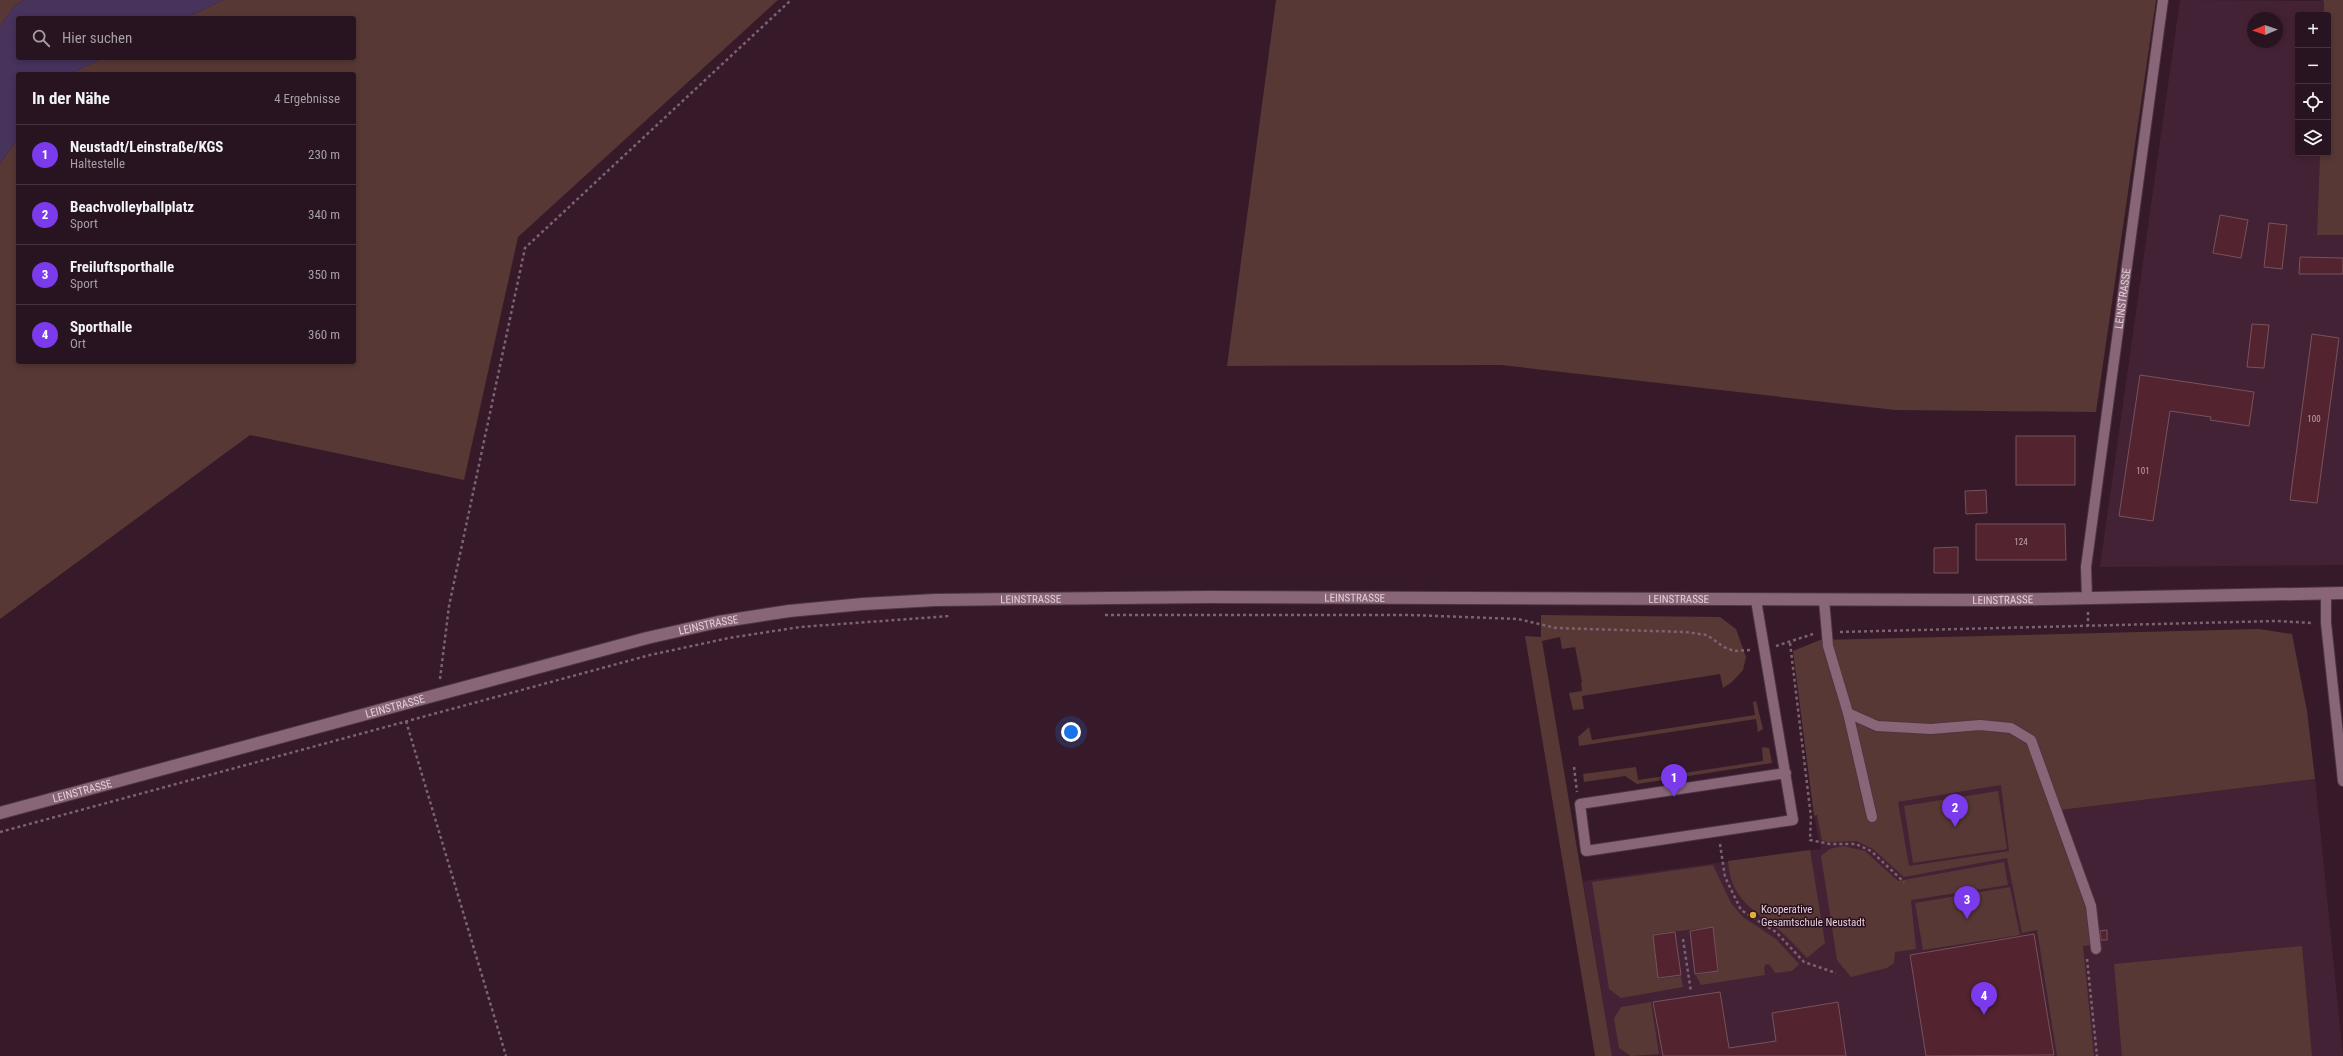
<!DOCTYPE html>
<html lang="de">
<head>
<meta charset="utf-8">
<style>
	:root { --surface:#281420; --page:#301d29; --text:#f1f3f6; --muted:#a59ea5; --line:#44333e; --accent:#7c3aed }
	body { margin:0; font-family:"Roboto Condensed",sans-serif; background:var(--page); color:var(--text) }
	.controls { position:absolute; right:12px; top:12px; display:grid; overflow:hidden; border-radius:4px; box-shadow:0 2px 6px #0003 }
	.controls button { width:36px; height:36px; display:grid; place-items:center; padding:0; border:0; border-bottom:1px solid var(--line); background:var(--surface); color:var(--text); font:20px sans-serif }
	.compass { position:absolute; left:2247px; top:12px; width:36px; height:36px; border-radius:50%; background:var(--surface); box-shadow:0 2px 6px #0003; rotate:268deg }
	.you { position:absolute; left:1071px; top:732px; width:14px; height:14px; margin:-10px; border:3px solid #fff; border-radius:50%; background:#1a73e8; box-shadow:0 0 0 6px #1a73e833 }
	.badge { display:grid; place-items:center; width:26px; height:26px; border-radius:50%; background:var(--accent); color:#fff; font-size:13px; font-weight:700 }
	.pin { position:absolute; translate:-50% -33px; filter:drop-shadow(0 1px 2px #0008) }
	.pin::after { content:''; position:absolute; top:21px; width:14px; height:12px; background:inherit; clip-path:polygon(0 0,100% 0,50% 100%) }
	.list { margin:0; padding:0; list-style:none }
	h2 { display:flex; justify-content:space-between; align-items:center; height:52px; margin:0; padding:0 16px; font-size:17px }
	h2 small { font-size:13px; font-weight:400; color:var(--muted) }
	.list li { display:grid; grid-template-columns:26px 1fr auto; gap:12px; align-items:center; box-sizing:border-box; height:60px; padding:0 16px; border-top:1px solid var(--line) }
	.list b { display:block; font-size:15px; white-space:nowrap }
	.list p { margin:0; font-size:13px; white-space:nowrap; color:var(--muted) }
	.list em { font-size:13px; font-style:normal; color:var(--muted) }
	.icon { flex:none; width:22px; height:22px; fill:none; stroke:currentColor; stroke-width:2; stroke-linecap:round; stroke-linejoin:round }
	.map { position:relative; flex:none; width:2343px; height:1056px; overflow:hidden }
	.search { position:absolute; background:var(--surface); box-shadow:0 2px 6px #0003; left:16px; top:16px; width:340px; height:44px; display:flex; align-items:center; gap:10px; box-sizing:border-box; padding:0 14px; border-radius:4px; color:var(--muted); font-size:15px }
	.panel { position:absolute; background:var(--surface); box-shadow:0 2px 6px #0003; left:16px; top:72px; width:340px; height:292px; border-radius:4px }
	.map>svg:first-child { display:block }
</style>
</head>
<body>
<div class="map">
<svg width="2343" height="1056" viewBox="0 0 2343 1056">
	<rect width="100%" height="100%" fill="#361a2a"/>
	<g fill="#442235" fill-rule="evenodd">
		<path d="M2180,0L2324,1V15H2298V153H2320L2317,235H2343V565L2100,567ZM2253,18H2277V42H2253Z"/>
		<path d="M2315,779L2343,1056H2047L2054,1055L2034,934L1910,955L1926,1056H1846L1838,1002L1772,1013L1776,1041L1729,1048L1720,992L1654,1002L1663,1056H1612L1583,881L1821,849L1814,816L2001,785L2052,811ZM1713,928L1718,971L1696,974L1690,931ZM1675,932L1678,953L1681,975L1653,935Z"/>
	</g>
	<g fill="#573835" fill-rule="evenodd">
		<polygon points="0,0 24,0 15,5 0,26"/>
		<polygon points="223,0 778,0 518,237 464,480 250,435 0,619 0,163 18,139 18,362 354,362 354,74 70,74 103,58 354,58 354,18 186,18"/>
		<polygon points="1276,0 2156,0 2096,412 1895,410 1501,365 1227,366"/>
		<polygon points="2321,0 2343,0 2343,235 2317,235 2320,153 2328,153 2328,15 2324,15 2324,1"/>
		<polygon points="1541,615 1720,617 1736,629 1746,657 1743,670 1732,682 1723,688 1720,674 1582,696 1584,709 1573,710 1569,693 1582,691 1581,683 1582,682 1575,647 1562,649 1560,637 1542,641 1612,1056 1595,1056 1525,636 1541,637"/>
		<path d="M2259,629L2292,634L2307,711L2315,779L2052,811L2086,909L2090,945L2083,946L2094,1056H2057L2037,930L2022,933L2007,858L1904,877L1873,849L1857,841L1827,842L1822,840L1817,815L1814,816L1793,651L1820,640ZM2001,785L2009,851L1909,866L1898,802Z"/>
		<polygon points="1756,701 1763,729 1758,732 1756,719 1579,746 1578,737 1589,727 1592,740 1755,715 1753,702"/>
		<polygon points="1762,747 1769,748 1772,763 1637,784 1625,776 1584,782 1583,774 1636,767 1638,780 1763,761"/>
		<polygon points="1998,791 2007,849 1913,863 1904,806"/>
		<polygon points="1843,846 1865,851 1898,881 2004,862 2008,885 1911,900 1916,949 1895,952 1894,963 1887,968 1851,977 1837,960 1821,856 1830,849"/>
		<path d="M1810,850L1825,943L1807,958C1799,950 1790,939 1781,932C1754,909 1731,901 1728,861Z"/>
		<polygon points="1713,865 1731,903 1743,917 1776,939 1799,964 1792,971 1775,973 1770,965 1766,964 1764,968 1765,975 1701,985 1696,975 1719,971 1713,927 1653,934 1658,979 1681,976 1683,987 1621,998 1609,989 1592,882"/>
		<polygon points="2010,887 2020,935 1923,950 1915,903"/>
		<polygon points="2302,946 2312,1056 2122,1056 2114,964"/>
		<polygon points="1651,1002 1659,1054 1631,1056 1619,1048 1614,1018 1621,1007"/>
	</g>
	<polygon fill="#47335c" points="24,0 223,0 186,18 18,18 18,58 103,58 70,74 18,74 18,139 0,163 0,26 15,5"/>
	<g fill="#53232f" stroke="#77535a">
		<polygon points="2220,215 2248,220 2241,258 2213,253"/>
		<polygon points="2269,223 2287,225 2282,269 2264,267"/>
		<polygon points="2300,257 2343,258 2343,274 2299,274"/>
		<polygon points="2252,324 2269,325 2264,368 2247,367"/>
		<polygon points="2312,334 2339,338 2317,503 2290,500"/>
		<polygon points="2140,375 2254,392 2249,426 2210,420 2211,417 2170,411 2153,521 2119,516"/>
		<rect x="2016" y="436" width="59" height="49"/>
		<polygon points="1986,490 1987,513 1966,514 1965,491"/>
		<polygon points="1976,524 2065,524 2066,560 1976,560"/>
		<polygon points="1958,547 1958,573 1934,573 1934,548"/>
		<polygon points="1713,927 1718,971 1695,974 1690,931"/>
		<polygon points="2107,930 2107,940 2101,940 2100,931"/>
		<polygon points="1675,932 1681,975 1658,978 1653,935"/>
		<polygon points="2034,934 2054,1055 1926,1056 1910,955"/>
		<polygon points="1720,992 1729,1048 1776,1041 1772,1013 1838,1002 1846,1056 1663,1056 1653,1002"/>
	</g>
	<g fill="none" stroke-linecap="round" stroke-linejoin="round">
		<defs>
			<g id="service">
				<polyline points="2326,593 2326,623 2343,781"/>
				<path id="s1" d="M2087,598L2086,567L2163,0"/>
				<polyline points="1756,600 1793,820 1586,851 1580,804 1786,773"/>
				<polyline points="1824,600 1828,646 1848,713 1872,817"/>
				<polyline points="1848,713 1877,726 1931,729 1980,725 2011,728 2031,740 2091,906 2096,949"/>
			</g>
			<g id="secondary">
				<path id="s2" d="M0,813L647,638L718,622L789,611L863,604L935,600L1208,597L1989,600L2343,593"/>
			</g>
		</defs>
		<use href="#service" stroke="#4c3542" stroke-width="12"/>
		<use href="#secondary" stroke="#4c3542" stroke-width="14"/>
		<g stroke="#7b6370" stroke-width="2.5" stroke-dasharray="3 3" stroke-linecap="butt">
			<polyline points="2088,612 2088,626"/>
			<polyline points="1105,615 1410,615 1518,619 1556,628 1685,632 1707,635 1724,647 1734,651 1751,650"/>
			<polyline points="1840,632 2276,621 2313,623"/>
			<polyline points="1790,643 1811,817 1810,840 1830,844 1856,844 1871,851 1904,882"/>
			<polyline points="1776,646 1813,634"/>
			<polyline points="440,679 449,606 525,248 791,0"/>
			<polyline points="406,721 506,1056"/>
			<polyline points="1574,767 1577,792"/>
			<polyline points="0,832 650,655 729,638 800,627 950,616"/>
			<polyline points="1720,844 1725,877 1741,910 1776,932 1804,962 1836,973"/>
			<polyline points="1683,939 1691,992"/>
			<polyline points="2087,959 2097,1056"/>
		</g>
		<use href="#service" stroke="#886678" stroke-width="10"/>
		<use href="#secondary" stroke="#886678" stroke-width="12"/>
	</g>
	<circle fill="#dfb034" stroke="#2b1120" stroke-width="1.5" cx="1753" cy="915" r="4"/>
	<g text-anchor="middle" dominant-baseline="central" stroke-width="3" stroke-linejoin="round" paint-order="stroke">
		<g font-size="9" fill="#bea4ae">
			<text x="2314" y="419">100</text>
			<text x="2143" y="471">101</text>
			<text x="2021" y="542">124</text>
		</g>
		<g font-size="11" fill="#e2cfd8" stroke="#2b1120">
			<text stroke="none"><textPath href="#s1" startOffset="302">LEINSTRASSE</textPath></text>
			<text stroke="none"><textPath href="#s2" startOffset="1381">LEINSTRASSE</textPath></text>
			<text stroke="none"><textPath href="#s2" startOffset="1057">LEINSTRASSE</textPath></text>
			<text stroke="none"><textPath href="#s2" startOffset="2029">LEINSTRASSE</textPath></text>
			<text stroke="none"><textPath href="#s2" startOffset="1705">LEINSTRASSE</textPath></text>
			<text stroke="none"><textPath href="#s2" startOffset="733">LEINSTRASSE</textPath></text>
			<text stroke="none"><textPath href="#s2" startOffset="409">LEINSTRASSE</textPath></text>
			<text stroke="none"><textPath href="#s2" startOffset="85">LEINSTRASSE</textPath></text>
		</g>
		<g font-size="11" fill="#e2cfd8" stroke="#2b1120" text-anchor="start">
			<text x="1761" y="909">Kooperative<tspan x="1761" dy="13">Gesamtschule Neustadt</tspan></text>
		</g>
	</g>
</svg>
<div class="controls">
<button>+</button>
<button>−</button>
<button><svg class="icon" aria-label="locate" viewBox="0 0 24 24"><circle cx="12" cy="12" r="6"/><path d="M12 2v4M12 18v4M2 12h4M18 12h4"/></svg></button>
<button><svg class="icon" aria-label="layers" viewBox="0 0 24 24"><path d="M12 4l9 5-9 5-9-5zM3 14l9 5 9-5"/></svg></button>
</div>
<svg class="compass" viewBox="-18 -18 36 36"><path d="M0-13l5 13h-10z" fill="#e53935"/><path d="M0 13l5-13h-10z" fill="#a59ea5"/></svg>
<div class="you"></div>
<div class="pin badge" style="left:1674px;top:797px">1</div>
<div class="pin badge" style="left:1955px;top:827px">2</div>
<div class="pin badge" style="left:1967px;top:919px">3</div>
<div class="pin badge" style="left:1984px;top:1015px">4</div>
<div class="search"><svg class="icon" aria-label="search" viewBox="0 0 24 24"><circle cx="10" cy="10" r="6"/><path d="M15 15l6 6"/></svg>Hier suchen</div>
<section class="panel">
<h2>In der Nähe<small>4 Ergebnisse</small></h2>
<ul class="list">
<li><span class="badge">1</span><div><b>Neustadt/Leinstraße/KGS</b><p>Haltestelle</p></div><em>230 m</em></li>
<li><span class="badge">2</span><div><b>Beachvolleyballplatz</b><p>Sport</p></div><em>340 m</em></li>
<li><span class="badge">3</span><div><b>Freiluftsporthalle</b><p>Sport</p></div><em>350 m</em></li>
<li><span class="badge">4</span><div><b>Sporthalle</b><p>Ort</p></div><em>360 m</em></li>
</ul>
</section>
</div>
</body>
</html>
